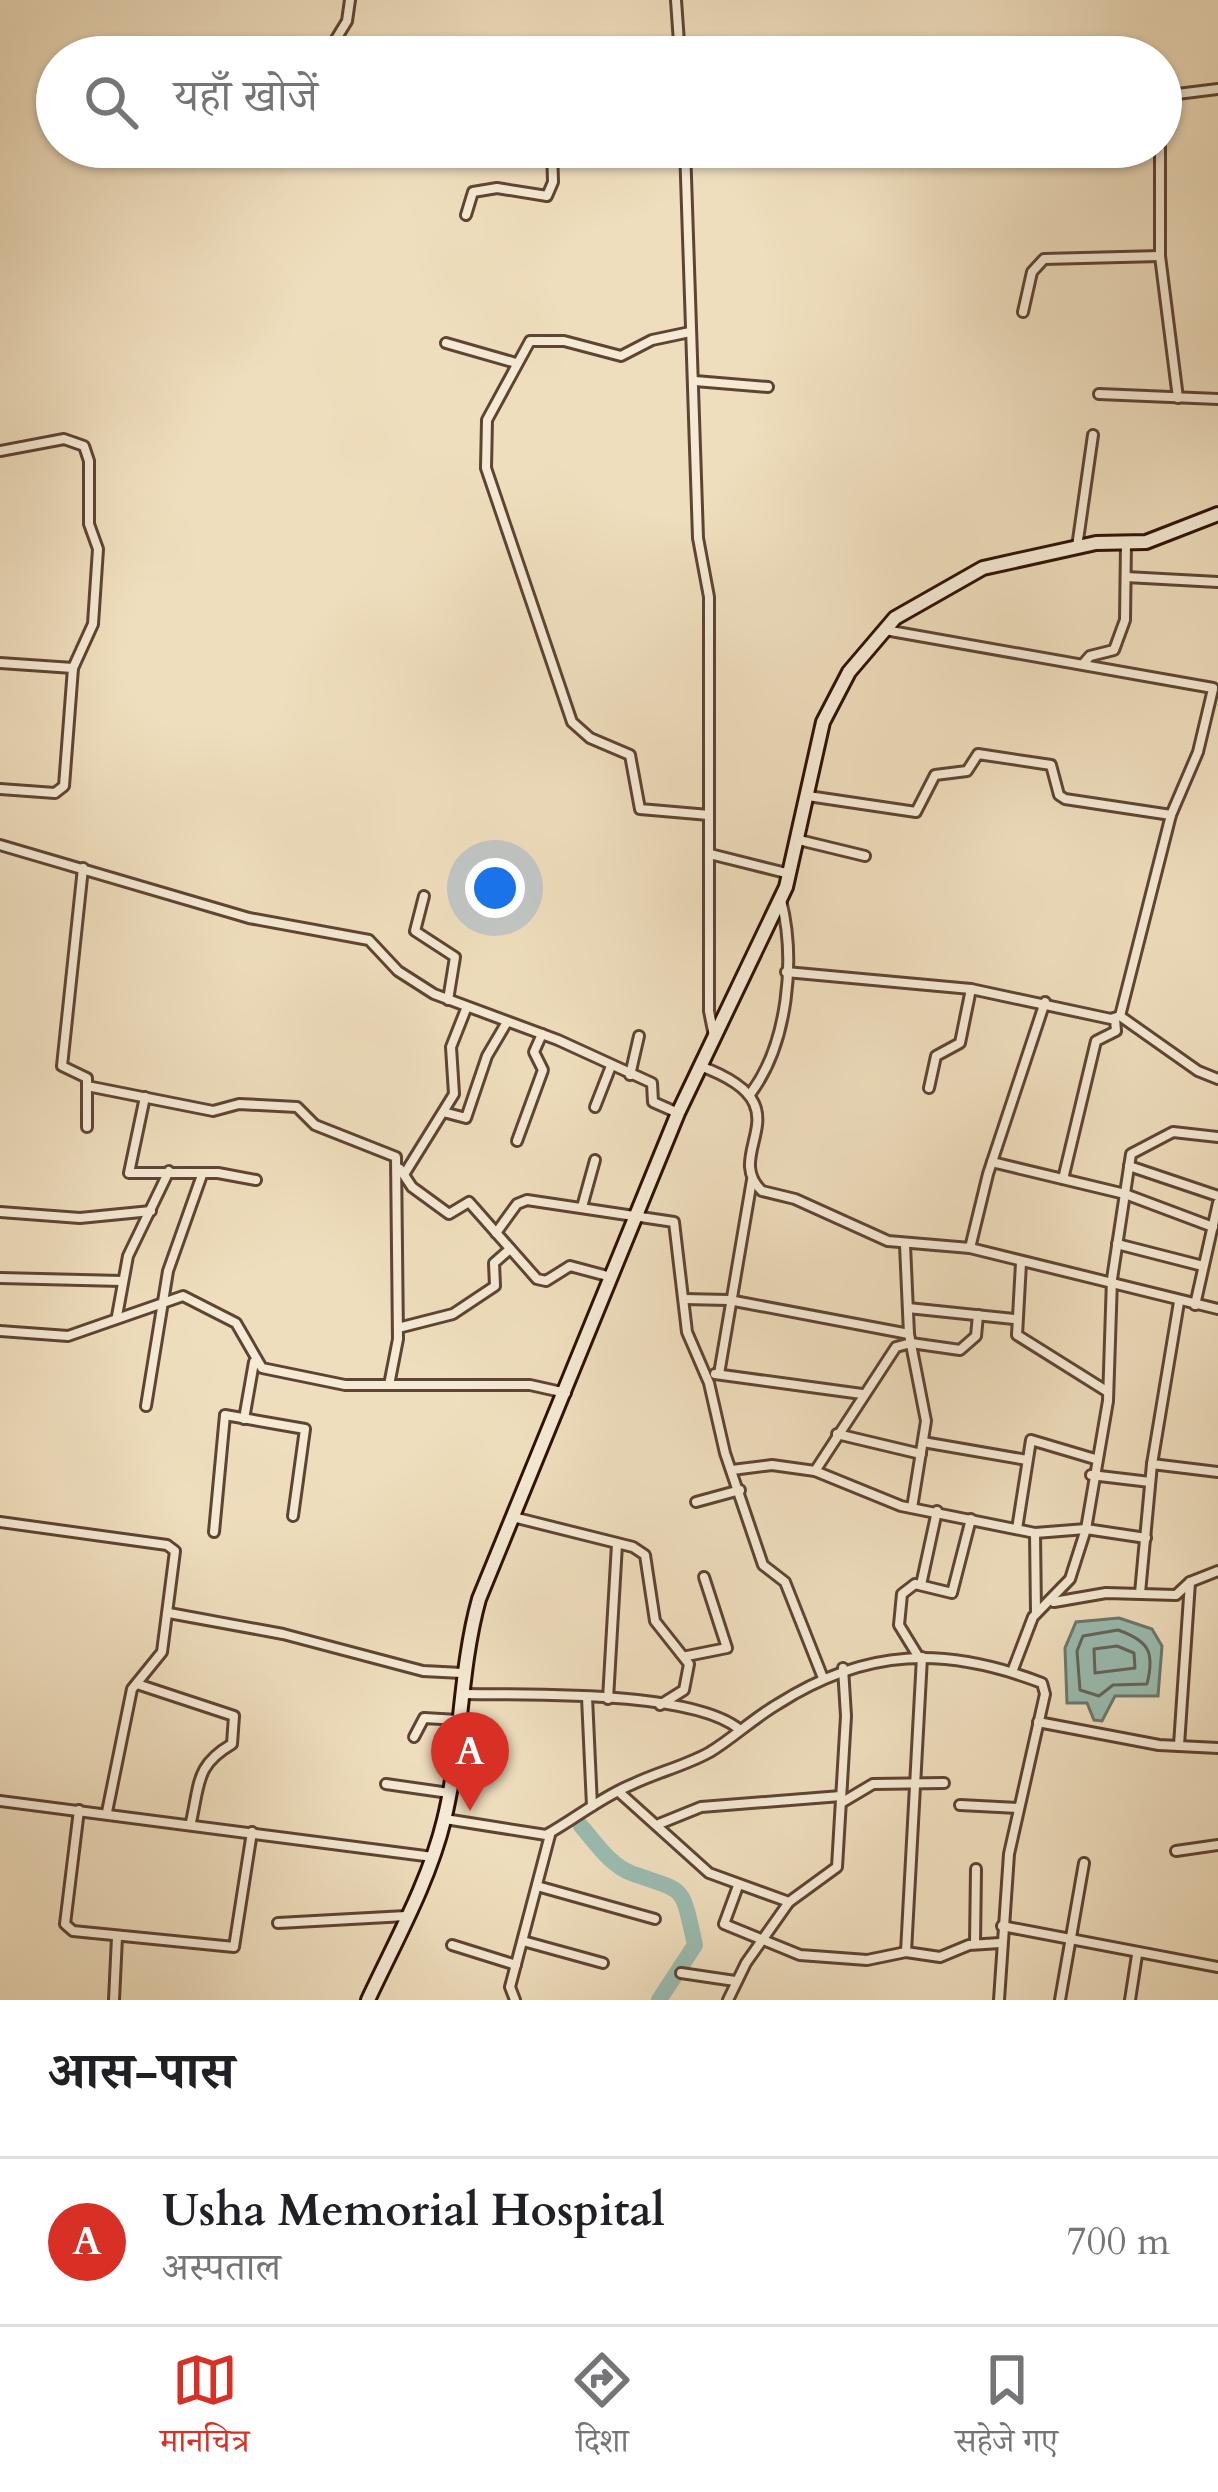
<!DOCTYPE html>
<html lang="hi">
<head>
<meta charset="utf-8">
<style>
	:root { --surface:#fff; --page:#f2f2f2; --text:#202124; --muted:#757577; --line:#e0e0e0; --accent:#d93025 }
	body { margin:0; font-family:Cardo,"Noto Serif Devanagari",serif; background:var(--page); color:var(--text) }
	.you { position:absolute; left:495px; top:888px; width:42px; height:42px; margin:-30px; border:9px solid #fff; border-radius:50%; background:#1a73e8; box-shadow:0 0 0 18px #1a73e833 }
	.badge { display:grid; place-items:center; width:78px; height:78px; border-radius:50%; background:var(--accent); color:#fff; font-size:39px; font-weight:700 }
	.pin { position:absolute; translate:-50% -99px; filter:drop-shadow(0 3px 6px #0008) }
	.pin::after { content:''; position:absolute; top:63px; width:42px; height:36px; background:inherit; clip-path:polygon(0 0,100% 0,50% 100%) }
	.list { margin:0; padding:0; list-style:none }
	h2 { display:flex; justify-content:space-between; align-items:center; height:156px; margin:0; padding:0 48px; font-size:51px }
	h2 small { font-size:39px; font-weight:400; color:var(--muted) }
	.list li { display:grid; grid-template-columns:78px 1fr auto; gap:36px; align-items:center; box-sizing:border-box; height:168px; padding:0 48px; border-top:3px solid var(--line) }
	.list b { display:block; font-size:45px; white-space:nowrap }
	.list p { margin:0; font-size:39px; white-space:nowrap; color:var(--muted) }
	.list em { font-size:39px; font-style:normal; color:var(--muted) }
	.icon { flex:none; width:66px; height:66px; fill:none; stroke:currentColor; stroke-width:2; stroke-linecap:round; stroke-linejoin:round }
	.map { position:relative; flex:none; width:1218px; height:2000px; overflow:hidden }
	.search { position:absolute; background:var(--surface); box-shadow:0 3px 9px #0004; left:36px; right:36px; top:36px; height:132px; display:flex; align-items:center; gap:30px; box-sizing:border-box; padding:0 42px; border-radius:66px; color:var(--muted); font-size:45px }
	.sheet { height:324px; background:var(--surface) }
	nav { display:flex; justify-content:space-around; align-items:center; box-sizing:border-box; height:168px; border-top:3px solid var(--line); background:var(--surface); font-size:33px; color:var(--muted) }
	nav a { display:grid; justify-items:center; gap:6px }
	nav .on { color:var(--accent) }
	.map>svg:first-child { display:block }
</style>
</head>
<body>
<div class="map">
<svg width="1218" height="2000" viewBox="0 0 1218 2000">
	<rect width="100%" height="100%" fill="#efdebd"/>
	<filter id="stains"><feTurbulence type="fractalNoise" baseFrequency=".00167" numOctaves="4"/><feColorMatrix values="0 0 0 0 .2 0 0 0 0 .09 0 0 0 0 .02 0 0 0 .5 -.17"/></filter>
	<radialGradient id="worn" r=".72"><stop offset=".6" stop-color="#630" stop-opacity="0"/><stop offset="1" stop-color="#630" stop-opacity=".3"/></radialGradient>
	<polygon fill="#9abcb1" stroke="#6f786c" stroke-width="3" points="1119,1618 1152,1629 1162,1646 1158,1696 1115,1696 1102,1721 1094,1720 1087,1703 1067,1703 1065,1648 1076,1622"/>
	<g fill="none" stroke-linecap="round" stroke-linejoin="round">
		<g stroke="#64665b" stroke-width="3">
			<path d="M1118,1630C1149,1641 1155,1652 1147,1684L1113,1685L1099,1696L1080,1690L1077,1651L1083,1636Z"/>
			<polygon points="1117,1646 1134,1653 1135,1668 1095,1673 1094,1649"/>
		</g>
		<path stroke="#9abcb1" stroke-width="16" d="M581,1826C595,1842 611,1866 631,1873C686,1893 681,1882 695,1945L659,2000"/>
		<defs>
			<g id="street">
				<polyline points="676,0 680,57"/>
				<polyline points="325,57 347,21 350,0"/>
				<polyline points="1161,96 1218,89"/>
				<polyline points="685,147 698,538 709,597 709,1011 714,1036"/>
				<polyline points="1160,147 1160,256 1178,398"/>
				<polyline points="466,215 473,192 497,188 547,196 553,182 552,147"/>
				<polyline points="1023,312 1032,272 1044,259 1160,256"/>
				<polyline points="690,332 652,340 621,356 564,341 530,341 487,420 486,468 572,722 590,738 630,755 640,809 709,815"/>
				<polyline points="446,343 516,363"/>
				<polyline points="695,381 768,387"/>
				<polyline points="1099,394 1218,399"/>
				<polyline points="0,451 64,439 84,446 89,461 89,524 98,549 93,624 73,668 64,786 55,793 0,789"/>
				<polyline points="1077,547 1093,435"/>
				<polyline points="1126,577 1218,582"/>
				<polyline points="885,630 1213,688"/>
				<polyline points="0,663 73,668"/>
				<polyline points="1083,664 1090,656 1114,650 1125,620 1126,543"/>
				<polyline points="808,796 916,812 935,775 967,771 978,754 1051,765 1059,795 1065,799 1171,815"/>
				<polyline points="799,840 865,856"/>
				<polyline points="0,845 249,918 369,940 398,971 434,994 558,1040 652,1083 653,1102 678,1113"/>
				<polyline points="710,854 790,874"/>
				<polyline points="83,868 62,1066 87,1078 87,1127"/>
				<polyline points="424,896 415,931 455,957 448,1000"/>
				<polyline points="786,972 971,989 1111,1019 1120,1016 1171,815 1198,752 1213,689"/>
				<polyline points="1120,1016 1198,1071 1218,1079"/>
				<path d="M700,1066C810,1106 720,1152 762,1191L795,1199L888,1241L970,1248L1218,1309"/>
				<polyline points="630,1075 639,1036"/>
				<polyline points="87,1086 213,1111 239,1104 297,1107 315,1125 396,1157 398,1339 389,1385"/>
				<polyline points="929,1088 936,1056 960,1043 971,989"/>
				<path d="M751,1093C788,1043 796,960 781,900"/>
				<polyline points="145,1097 129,1173 218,1173 256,1180"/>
				<polyline points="595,1107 611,1066"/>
				<polyline points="447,1113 466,1118 487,1056 507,1022"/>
				<polyline points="517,1141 543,1070 534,1052 542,1034"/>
				<polyline points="992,1162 1125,1194 1213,1227"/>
				<polyline points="1129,1166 1218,1196"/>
				<polyline points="400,1169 412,1187 449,1214 469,1202 537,1279 546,1281 570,1266 611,1277"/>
				<polyline points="405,1173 454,1094 451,1047 466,1009"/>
				<polyline points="1063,1179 1096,1041 1116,1031 1115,1019"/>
				<polyline points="582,1207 595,1160"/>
				<polyline points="0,1212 80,1218 151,1211"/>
				<polyline points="496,1233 517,1204 527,1200 674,1222 687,1332 709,1383 725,1453 763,1565 785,1582 823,1678"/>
				<polyline points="1117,1244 1203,1266"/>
				<polyline points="905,1245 909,1334 926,1421 912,1508"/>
				<polyline points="970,1248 988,1174 1045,1002"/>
				<polyline points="1021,1263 1017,1335 1108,1392"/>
				<polyline points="0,1278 122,1281"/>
				<polyline points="684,1299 729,1300 909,1334"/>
				<polyline points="1195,1305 1218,1203"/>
				<polyline points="908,1308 1014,1319"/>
				<polyline points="117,1316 128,1256 169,1171"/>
				<polyline points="398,1328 453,1314 495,1286 494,1263 510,1249"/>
				<polyline points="0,1331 68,1336 183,1296 236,1323 262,1368 345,1385 530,1385 566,1393"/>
				<polyline points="715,1374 862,1394"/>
				<polyline points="719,1374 752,1180"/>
				<polyline points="146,1406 168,1271 202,1175"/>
				<polyline points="244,1419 254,1362"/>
				<polyline points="837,1434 921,1454"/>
				<polyline points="923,1442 1027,1460"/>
				<polyline points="1152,1464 1218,1472"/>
				<polyline points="732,1470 772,1465 815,1471 901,1506 1035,1533 1086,1529 1146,1538"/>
				<polyline points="815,1471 896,1347 911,1343 960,1350 976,1336 978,1315"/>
				<polyline points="1091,1475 1150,1482"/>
				<polyline points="696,1502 740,1490"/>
				<polyline points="513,1517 633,1547 645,1555 655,1621 689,1664 684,1690 660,1705"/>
				<polyline points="0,1522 167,1545 175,1551 162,1652 132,1689 107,1812"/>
				<polyline points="1017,1529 1031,1440 1095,1459"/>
				<polyline points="214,1532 225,1415 305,1429 293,1516"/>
				<polyline points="1035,1533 1036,1613"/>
				<polyline points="921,1585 937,1511"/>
				<polyline points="1140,1593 1152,1464 1179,1302"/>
				<polyline points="1054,1602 1106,1593 1176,1595 1190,1582 1218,1571"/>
				<polyline points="169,1613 283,1634 423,1671 462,1673"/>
				<polyline points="687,1656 727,1648 704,1577"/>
				<polyline points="918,1656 899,1625 902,1594 915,1584 952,1593 971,1519"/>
				<polyline points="1012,1672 1033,1617 1070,1579 1086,1529 1108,1401 1112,1279 1131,1154 1173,1132 1218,1137"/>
				<path d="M137,1684L234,1716L232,1744C196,1765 200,1782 191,1822"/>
				<path d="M462,1694C527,1695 690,1690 739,1729"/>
				<polyline points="587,1697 592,1806"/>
				<polyline points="608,1699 617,1544"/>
				<polyline points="1038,1722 1159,1745 1218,1748"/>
				<polyline points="414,1737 424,1718 458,1720"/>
				<polyline points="1179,1745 1190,1582"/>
				<polyline points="386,1784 449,1793"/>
				<polyline points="619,1792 709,1873 789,1902"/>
				<polyline points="0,1801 433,1857"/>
				<polyline points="841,1803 873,1784 944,1783"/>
				<polyline points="960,1805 1018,1808"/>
				<polyline points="79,1810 65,1924 73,1931 234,1947 252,1832"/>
				<path d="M445,1819L546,1835C575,1819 601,1797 633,1784C658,1772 685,1766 710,1752C733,1738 754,1718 778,1704C866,1648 945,1646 1042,1683L1045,1694L1009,1854L999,2000"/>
				<polyline points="659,1824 701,1807 841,1796"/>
				<polyline points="1176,1851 1218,1845"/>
				<polyline points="537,1886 655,1919"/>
				<polyline points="738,1886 724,1924 800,1955 867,1960 906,1952 940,1957 969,1945 1000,1943"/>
				<polyline points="278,1923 406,1916"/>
				<polyline points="1002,1926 1218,1967"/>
				<polyline points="523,1941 603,1963"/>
				<polyline points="975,1944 976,1869"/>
				<polyline points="452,1945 516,1965"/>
				<polyline points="906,1952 922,1657"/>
				<polyline points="681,1973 735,1981"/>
				<polyline points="114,2000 117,1937"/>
				<polyline points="515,2000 510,1987 550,1835"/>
				<polyline points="728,2000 746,1963 789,1902 837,1867 846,1716 843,1668"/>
				<polyline points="1060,2000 1084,1863"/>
				<polyline points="1130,2000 1137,1955"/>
			</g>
			<path id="secondary" d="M368,2000C395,1942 429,1882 444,1820C462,1747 459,1671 479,1599L678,1113L786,887L823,722L849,672L895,618L983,568L1096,543L1146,542L1218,514"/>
		</defs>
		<use href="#street" stroke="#5e4433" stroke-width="14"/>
		<use href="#secondary" stroke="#2e1105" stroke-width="18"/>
		<use href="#street" stroke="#f5ead4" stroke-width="8"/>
		<use href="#secondary" stroke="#f5ead4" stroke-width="12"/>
	</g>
	<rect width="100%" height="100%" filter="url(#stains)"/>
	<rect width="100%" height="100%" fill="url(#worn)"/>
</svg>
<div class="you"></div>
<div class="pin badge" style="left:470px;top:1811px">A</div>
<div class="search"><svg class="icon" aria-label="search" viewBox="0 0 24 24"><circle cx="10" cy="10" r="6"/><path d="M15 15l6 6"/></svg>यहाँ खोजें</div>
</div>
<section class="sheet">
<h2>आस-पास<small></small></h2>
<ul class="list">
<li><span class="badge">A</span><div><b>Usha Memorial Hospital</b><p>अस्पताल</p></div><em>700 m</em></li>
</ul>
</section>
<nav>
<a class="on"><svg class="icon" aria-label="map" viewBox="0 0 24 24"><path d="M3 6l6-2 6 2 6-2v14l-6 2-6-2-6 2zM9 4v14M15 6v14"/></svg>मानचित्र</a>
<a><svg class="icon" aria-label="directions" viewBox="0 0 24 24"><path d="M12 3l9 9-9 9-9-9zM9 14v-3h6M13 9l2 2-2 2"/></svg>दिशा</a>
<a><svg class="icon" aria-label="saved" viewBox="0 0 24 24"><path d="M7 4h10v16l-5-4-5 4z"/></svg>सहेजे गए</a>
</nav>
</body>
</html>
